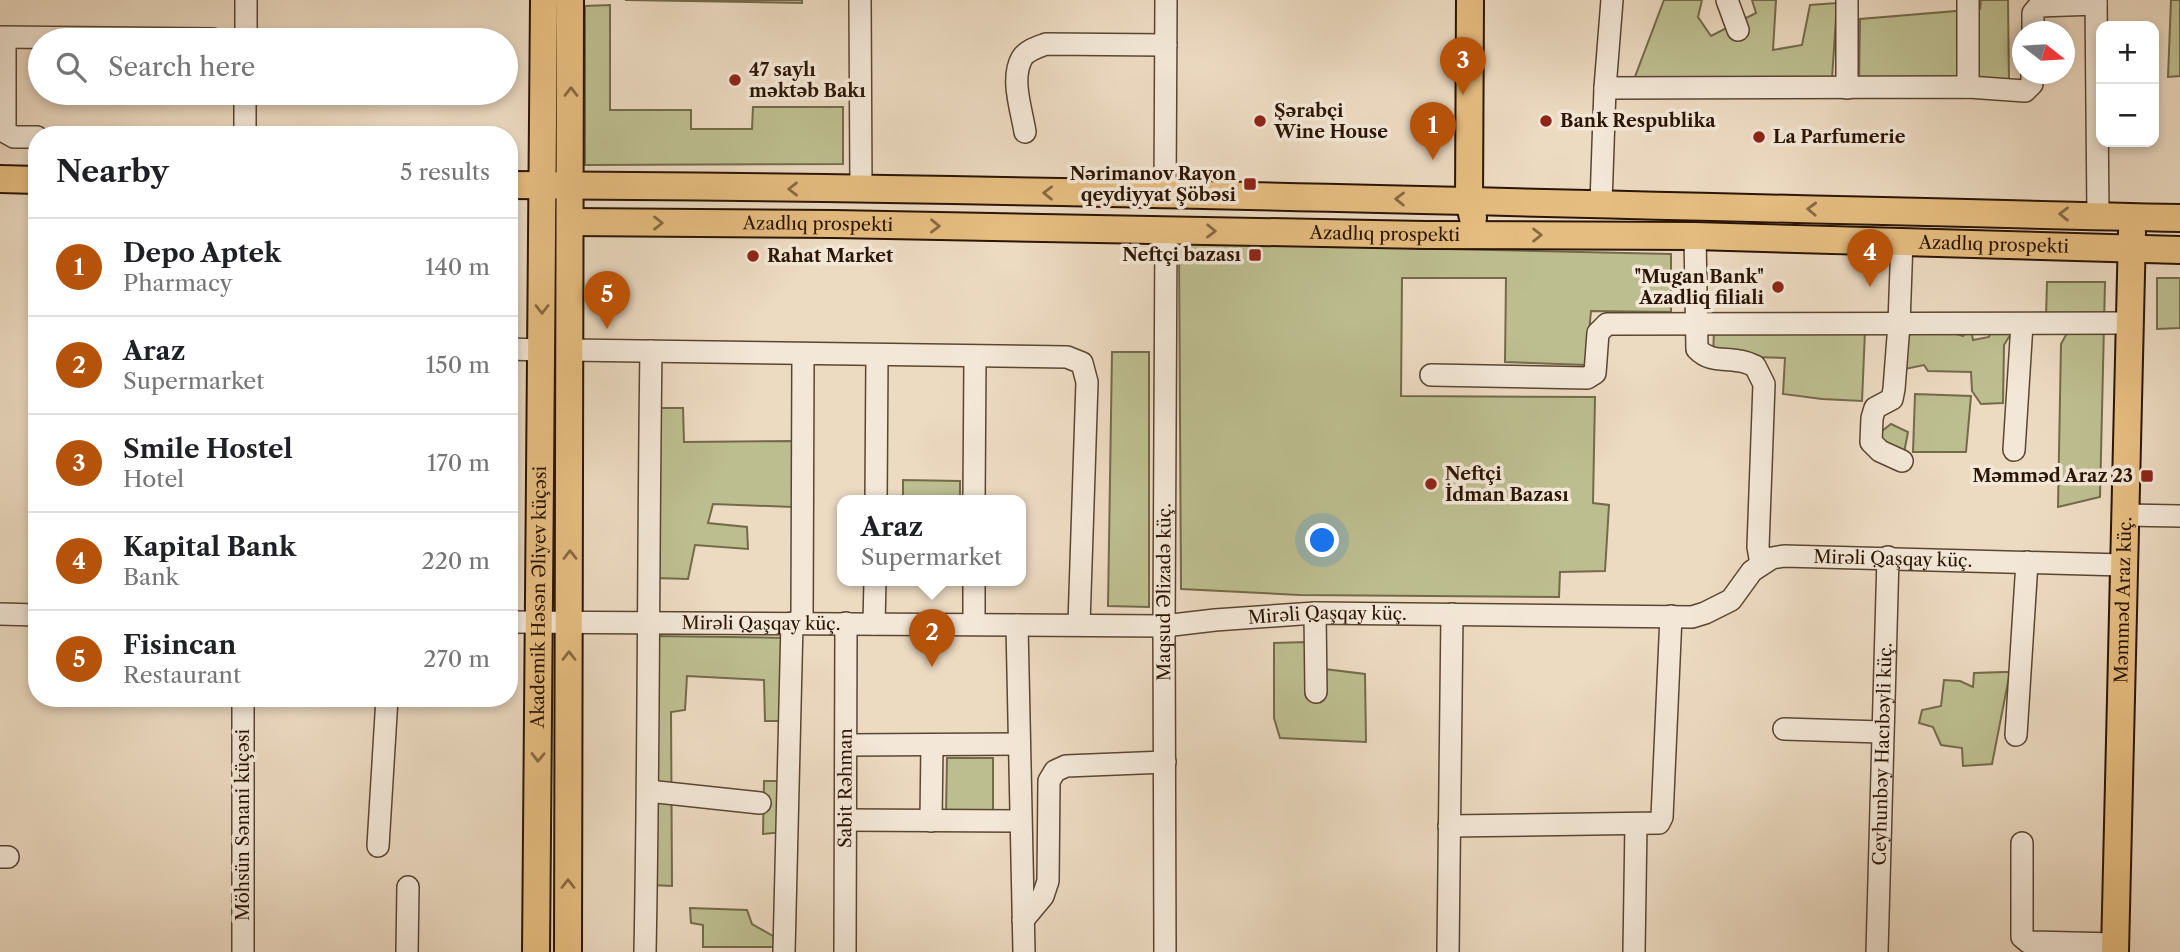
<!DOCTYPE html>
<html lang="en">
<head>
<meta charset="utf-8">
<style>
	:root { --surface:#fff; --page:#f2f2f2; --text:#202124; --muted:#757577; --line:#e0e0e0; --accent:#b45309 }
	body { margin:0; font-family:"Libre Caslon Text",serif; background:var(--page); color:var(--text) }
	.controls { position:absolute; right:21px; top:21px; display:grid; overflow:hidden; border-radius:14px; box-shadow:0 4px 10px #0003 }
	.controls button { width:63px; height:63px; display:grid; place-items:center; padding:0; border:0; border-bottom:2px solid var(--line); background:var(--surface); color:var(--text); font:35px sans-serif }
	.compass { position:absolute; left:2012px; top:21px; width:63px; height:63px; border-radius:50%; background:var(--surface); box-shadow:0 4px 10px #0003; rotate:107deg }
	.you { position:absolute; left:1323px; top:541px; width:24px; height:24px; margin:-18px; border:5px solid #fff; border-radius:50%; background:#1a73e8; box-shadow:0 0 0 10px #1a73e833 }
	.badge { display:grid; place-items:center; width:46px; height:46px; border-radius:50%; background:var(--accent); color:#fff; font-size:23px; font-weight:700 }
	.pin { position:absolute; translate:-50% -58px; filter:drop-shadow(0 2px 4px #0008) }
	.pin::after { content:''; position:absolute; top:37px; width:24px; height:21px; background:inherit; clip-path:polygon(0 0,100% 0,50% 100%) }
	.popup { position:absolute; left:837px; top:495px; width:189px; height:91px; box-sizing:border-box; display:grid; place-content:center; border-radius:14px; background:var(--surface); filter:drop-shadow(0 2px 5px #0005); font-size:23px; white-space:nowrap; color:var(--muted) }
	.popup b { font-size:26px; color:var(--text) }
	.popup::after { content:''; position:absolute; left:50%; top:100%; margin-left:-14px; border:14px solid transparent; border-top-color:var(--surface) }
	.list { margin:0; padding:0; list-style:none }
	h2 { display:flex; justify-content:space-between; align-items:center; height:91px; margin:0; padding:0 28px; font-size:30px }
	h2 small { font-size:23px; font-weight:400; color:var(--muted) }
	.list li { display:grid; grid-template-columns:46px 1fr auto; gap:21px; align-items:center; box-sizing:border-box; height:98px; padding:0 28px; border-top:2px solid var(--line) }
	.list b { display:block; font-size:26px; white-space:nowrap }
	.list p { margin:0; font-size:23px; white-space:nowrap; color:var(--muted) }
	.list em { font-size:23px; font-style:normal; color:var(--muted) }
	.icon { flex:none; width:38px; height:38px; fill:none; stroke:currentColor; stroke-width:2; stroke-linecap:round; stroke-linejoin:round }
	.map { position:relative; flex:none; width:2180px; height:952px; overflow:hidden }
	.search { position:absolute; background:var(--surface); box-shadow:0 4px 10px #0003; left:28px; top:28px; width:490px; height:77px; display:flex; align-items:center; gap:18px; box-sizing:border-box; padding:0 24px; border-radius:38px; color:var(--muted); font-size:26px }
	.panel { position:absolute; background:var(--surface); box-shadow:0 4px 10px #0003; left:28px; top:126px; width:490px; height:581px; border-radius:28px }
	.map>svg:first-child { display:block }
</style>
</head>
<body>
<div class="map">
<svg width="2180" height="952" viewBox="0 0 2180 952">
	<rect width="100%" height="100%" fill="#ecdac1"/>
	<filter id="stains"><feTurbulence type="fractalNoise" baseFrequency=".00286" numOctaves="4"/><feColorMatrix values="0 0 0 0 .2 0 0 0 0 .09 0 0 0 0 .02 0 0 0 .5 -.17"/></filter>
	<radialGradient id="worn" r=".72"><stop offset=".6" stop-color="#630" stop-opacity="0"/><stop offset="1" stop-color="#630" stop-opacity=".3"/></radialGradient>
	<g fill="#bdbe90" stroke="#746a4a" stroke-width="2">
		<polygon points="625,0 802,0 802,3"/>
		<polygon points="1664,0 1702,0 1698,17 1711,36 1756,13 1752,0 1776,0 1773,50 1802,45 1810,5 1837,3 1832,79 1633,82"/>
		<polygon points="1981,0 2008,0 2009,81 1859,81 1860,19 1980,9"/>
		<polygon points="2171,0 2180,0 2180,76 2168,77"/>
		<polygon points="610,5 610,110 691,110 691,129 752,129 753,107 843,107 843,164 585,165 585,6"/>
		<polygon points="1179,243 1671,254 1671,312 1591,311 1586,365 1505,362 1506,278 1402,278 1401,396 1595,397 1593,503 1609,505 1605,571 1560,572 1559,597 1300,595 1181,589"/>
		<polygon points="2157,278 2180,278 2180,328 2157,329"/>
		<polygon points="2047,282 2105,282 2100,497 2058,507 2061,344 2075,319 2046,318"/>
		<path d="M1992,327L2012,332L2004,345L2003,403L1981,404L1972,391L1971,372L1928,371L1924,365L1900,370L1904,336C1923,329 1944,330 1963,336L1971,328L1973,340L1989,337Z"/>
		<polygon points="1714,331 1865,331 1862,401 1822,399 1783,394 1785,358 1713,356"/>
		<polygon points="1112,352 1149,352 1149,607 1108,606"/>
		<polygon points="1915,394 1971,396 1966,452 1913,452"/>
		<polygon points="656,408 683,408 684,442 793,441 793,507 713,504 708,523 747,527 748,549 695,545 688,579 655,578"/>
		<polygon points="1891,424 1908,432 1903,458 1882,448 1882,431"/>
		<polygon points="903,480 960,481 960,501 903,501"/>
		<polygon points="654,636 790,638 787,721 765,721 764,680 687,676 685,710 671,712 672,886 652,885"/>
		<polygon points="1306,642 1308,667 1365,674 1366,742 1280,738 1274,718 1274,643"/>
		<polygon points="2004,672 2010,672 1992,764 1963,766 1962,748 1941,745 1933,727 1919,723 1922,710 1941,706 1944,680 1960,681 1973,687 1974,673"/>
		<polygon points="947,758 993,758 993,813 946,814"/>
		<polygon points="764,781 783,781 784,832 763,834"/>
		<polygon points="690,908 747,910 752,924 773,936 774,947 703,947 703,925 691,923"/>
	</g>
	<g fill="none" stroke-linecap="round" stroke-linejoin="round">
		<defs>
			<g id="minor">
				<polyline points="860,0 861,189"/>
				<polyline points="1727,0 1738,30"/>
				<polyline points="1968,0 1968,87"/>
				<polyline points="2096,0 2098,215"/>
				<polyline points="2033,32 2033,13 2039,6 2096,4"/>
				<polyline points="0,37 213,39"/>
				<polyline points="5,38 5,132 14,137 37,137"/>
				<polyline points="246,40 246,0"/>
				<polyline points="1605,88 1968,87 2025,91 2032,84 2032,74"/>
				<polyline points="1847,88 1847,0"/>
				<path d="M1025,132C1022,111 1010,79 1022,58C1027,50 1038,47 1046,44L1166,45"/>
				<polyline points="245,135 245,93"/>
				<polyline points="1165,195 1166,0"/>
				<polyline points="1601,203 1605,88 1612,0"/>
				<path d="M1695,236L1697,349C1710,362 1722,358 1739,361C1744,361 1750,364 1755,366L1764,384L1758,547L1761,564"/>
				<polyline points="1902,240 1899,324 1894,389 1892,399 1875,408 1872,418 1871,442 1880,451 1902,461"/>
				<polyline points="509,349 542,350"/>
				<polyline points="570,350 1067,357 1082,363 1087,382 1079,624"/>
				<polyline points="1431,375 1587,378 1595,373 1598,333 1607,324 2128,323"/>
				<polyline points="2014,450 2022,324"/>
				<polyline points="876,501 877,355"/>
				<polyline points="974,501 975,357"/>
				<polyline points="2125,515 2180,516"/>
				<polyline points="1315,613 1316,692"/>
				<polyline points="0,614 37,615"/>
				<path id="s1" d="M509,622L1164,626L1215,620L1315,613L1692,617L1705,613L1731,600L1752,571L1772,558L1784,556L2123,565"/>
				<polyline points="802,623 803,354"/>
				<polyline points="874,624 875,581"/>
				<polyline points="974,624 974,581"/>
				<polyline points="1017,625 1024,952"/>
				<polyline points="243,698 243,952"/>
				<polyline points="1784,729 1881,732"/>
				<polyline points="2016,735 2027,562"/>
				<polyline points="846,745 1019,744"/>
				<polyline points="648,791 760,803"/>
				<polyline points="846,820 1020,821"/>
				<polyline points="931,821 932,745"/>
				<polyline points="1449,826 1659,823 1662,817 1671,616"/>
				<polyline points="2022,843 2022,937 2028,942 2115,944"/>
				<polyline points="378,846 387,698"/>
				<polyline points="0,857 8,857"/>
				<polyline points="1023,920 1043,896 1048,881 1049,781 1055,771 1066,766 1165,762"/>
				<polyline points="407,952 408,887"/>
				<path d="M645,952C649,752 648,552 651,351"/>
				<polyline points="784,952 792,623"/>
				<path id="s2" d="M845,952L846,623"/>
				<path id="s3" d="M1165,952L1164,626L1166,230"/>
				<polyline points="1448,952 1452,614"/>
				<polyline points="1634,952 1636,824"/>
				<path id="s4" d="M1877,952L1888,557"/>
			</g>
			<g id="major">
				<polyline points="1470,0 1469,201 1473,218"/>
				<polyline points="0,179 37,180"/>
				<path d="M509,185C1066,188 1623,206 2180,218"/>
				<path id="s5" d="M571,222L834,224L1426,235L1695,236L2180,250"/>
				<path id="s6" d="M536,952L544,0"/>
				<polyline points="568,952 570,0"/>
				<path id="s7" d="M2115,952L2132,232"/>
			</g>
		</defs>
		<use href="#minor" stroke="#5b4632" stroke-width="24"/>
		<use href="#major" stroke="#2b1503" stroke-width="30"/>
		<use href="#minor" stroke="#f3e7d7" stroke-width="21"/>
		<use href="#major" stroke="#e6bd80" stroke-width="26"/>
	</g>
	<defs><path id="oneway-chevron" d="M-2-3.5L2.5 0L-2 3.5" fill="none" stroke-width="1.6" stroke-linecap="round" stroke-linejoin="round" transform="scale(1.75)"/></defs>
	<g stroke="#886942">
		<use href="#oneway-chevron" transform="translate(571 92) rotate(-90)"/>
		<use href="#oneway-chevron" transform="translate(793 189) rotate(-180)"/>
		<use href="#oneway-chevron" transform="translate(1048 193) rotate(-179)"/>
		<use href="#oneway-chevron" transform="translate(1400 199) rotate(-179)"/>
		<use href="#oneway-chevron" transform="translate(1812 209) rotate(-178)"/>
		<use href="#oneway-chevron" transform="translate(2064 214) rotate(-179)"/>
		<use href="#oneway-chevron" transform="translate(658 223)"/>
		<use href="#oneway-chevron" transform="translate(935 226) rotate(1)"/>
		<use href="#oneway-chevron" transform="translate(1211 231) rotate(1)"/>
		<use href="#oneway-chevron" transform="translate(1537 235)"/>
		<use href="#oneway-chevron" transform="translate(542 309) rotate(90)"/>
		<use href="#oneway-chevron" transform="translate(570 555) rotate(-90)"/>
		<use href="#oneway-chevron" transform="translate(569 656) rotate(-90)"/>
		<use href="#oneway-chevron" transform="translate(538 757) rotate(91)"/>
		<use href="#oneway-chevron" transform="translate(568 884) rotate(-90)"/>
	</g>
	<g fill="#8f2418" stroke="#f3e7d7" stroke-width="2.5">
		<circle cx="735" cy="80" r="7"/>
		<circle cx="1260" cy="121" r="7"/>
		<circle cx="1546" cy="121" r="7"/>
		<circle cx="1759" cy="137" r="7"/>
		<rect x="1243" y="177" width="14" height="14" rx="3.5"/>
		<rect x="1248" y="248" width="14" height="14" rx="3.5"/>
		<circle cx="753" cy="256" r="7"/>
		<circle cx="1778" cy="287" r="7"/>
		<rect x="2140" y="469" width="14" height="14" rx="3.5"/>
		<circle cx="1431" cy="484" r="7"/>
	</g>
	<g text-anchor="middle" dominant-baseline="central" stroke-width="7" stroke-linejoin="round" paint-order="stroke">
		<g font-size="18" font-weight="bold" fill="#2b1503" stroke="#f3e7d7" text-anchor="start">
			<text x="749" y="70">47 saylı<tspan x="749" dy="21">məktəb Bakı</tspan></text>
			<text x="1274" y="111">Şərabçi<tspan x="1274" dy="21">Wine House</tspan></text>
			<text x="1560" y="121">Bank Respublika</text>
			<text x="1773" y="137">La Parfumerie</text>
			<text x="1236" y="174" text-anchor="end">Nərimanov Rayon<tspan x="1236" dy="21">qeydiyyat Şöbəsi</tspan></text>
			<text x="1241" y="255" text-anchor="end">Neftçi bazası</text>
			<text x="767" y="256">Rahat Market</text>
			<text x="1764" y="277" text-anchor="end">"Mugan Bank"<tspan x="1764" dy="21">Azadliq filiali</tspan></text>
			<text x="1445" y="474">Neftçi<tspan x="1445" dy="21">İdman Bazası</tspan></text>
			<text x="2133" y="476" text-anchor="end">Məmməd Araz 23</text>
		</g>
		<g font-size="18" fill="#2b1503" stroke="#f3e7d7">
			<text stroke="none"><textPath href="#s5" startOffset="247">Azadlıq prospekti</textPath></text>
			<text stroke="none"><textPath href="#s5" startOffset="814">Azadlıq prospekti</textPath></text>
			<text stroke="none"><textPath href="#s5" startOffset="1423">Azadlıq prospekti</textPath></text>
			<text stroke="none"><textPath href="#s1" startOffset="1407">Mirəli Qaşqay küç.</textPath></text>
			<text stroke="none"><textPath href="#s3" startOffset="360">Maqsud Əlizadə küç.</textPath></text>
			<text stroke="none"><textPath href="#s6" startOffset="355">Akademik Həsən Əliyev küçəsi</textPath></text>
			<text stroke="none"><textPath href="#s7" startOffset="352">Məmməd Araz küç.</textPath></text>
			<text stroke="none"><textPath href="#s1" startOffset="819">Mirəli Qaşqay küç.</textPath></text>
			<text stroke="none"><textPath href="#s1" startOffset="252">Mirəli Qaşqay küç.</textPath></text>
			<text stroke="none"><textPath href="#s4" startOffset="198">Ceyhunbəy Hacıbəyli küç.</textPath></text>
			<text stroke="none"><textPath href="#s2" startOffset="164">Sabit Rəhman</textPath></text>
			<text transform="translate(243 825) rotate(-90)">Möhsün Sənani küçəsi</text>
		</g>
	</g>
	<rect width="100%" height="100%" filter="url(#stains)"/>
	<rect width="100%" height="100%" fill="url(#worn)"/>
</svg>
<div class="controls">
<button>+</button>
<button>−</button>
</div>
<svg class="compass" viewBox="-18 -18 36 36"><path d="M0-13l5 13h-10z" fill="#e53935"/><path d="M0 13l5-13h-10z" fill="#757577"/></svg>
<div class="you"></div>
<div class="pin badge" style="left:1433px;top:160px">1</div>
<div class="pin badge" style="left:932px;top:667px">2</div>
<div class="popup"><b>Araz</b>Supermarket</div>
<div class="pin badge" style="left:1463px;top:95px">3</div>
<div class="pin badge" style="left:1870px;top:287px">4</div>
<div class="pin badge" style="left:607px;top:329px">5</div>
<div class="search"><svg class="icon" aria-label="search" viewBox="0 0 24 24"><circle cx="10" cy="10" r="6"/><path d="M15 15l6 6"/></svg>Search here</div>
<section class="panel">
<h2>Nearby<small>5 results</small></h2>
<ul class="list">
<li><span class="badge">1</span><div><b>Depo Aptek</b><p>Pharmacy</p></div><em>140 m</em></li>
<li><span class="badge">2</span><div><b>Araz</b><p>Supermarket</p></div><em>150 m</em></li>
<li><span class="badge">3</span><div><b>Smile Hostel</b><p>Hotel</p></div><em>170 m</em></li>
<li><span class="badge">4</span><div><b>Kapital Bank</b><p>Bank</p></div><em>220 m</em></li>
<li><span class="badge">5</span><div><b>Fisincan</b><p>Restaurant</p></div><em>270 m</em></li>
</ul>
</section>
</div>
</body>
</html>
